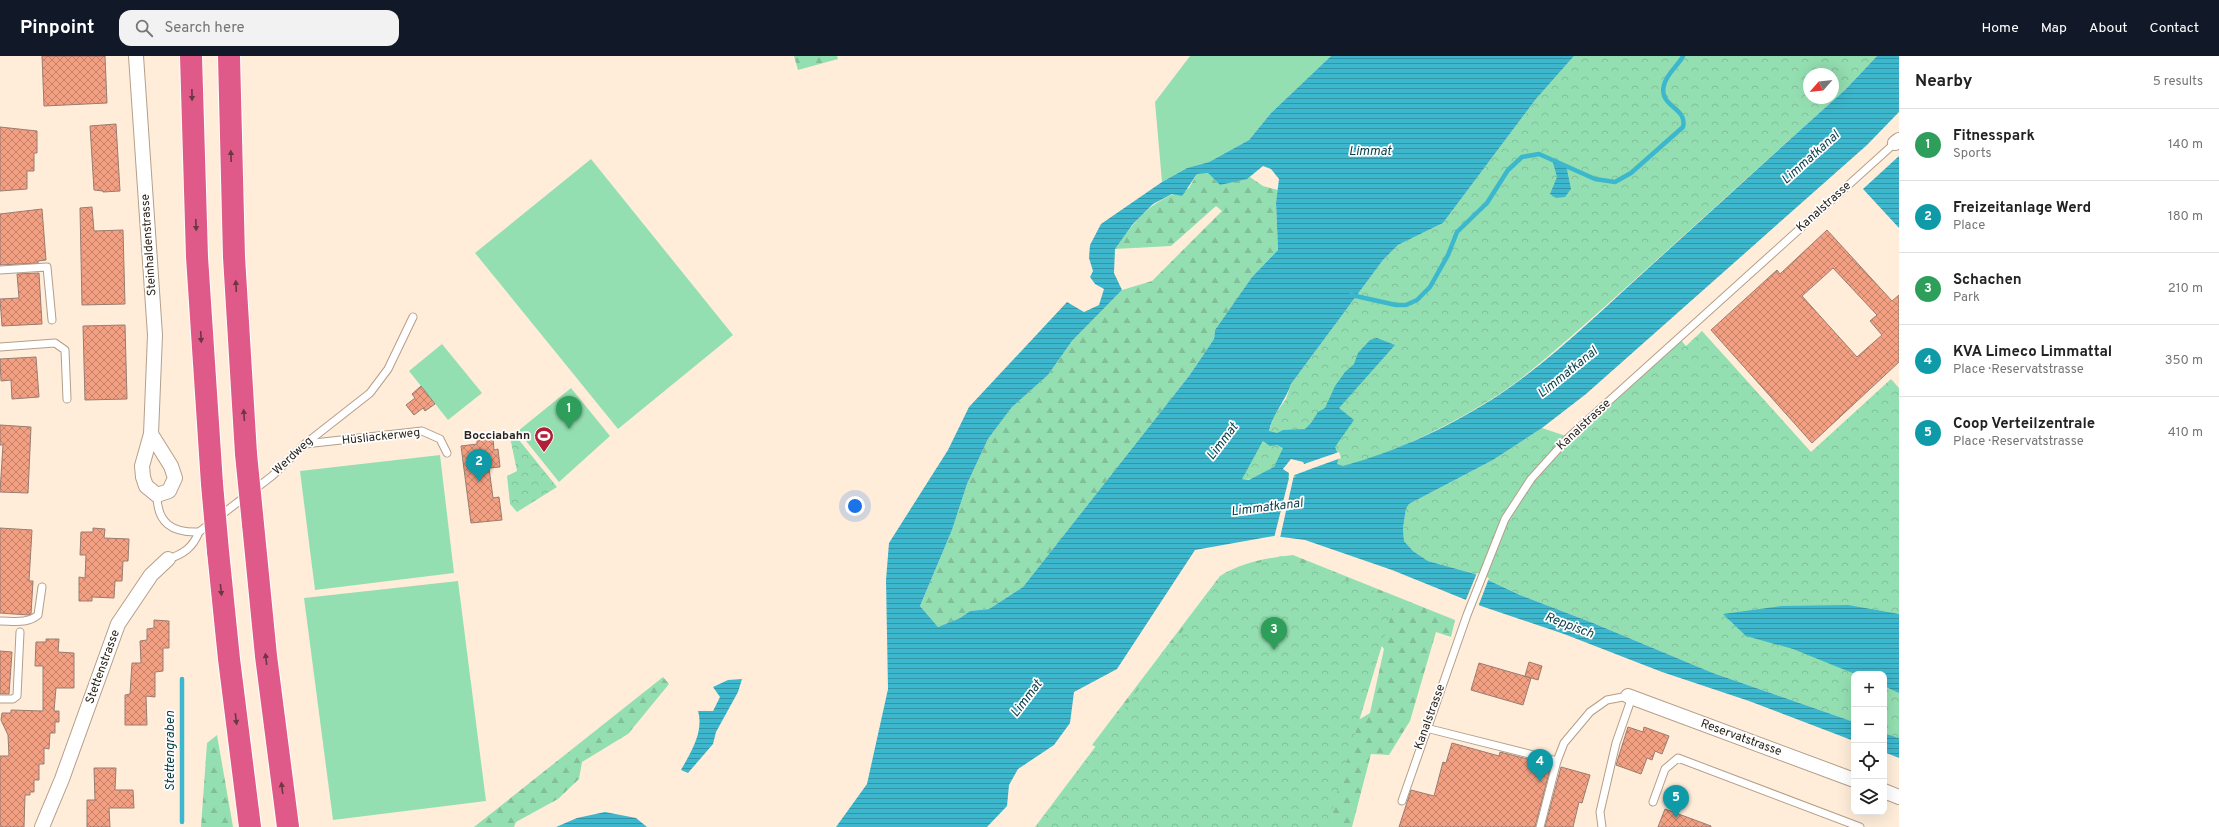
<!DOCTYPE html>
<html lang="en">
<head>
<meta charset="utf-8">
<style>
	:root { --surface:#fff; --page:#f2f2f2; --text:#222; --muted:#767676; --line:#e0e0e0; --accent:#111827 }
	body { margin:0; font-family:Overpass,sans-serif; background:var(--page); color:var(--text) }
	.controls { position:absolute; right:12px; bottom:12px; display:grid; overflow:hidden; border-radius:8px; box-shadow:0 4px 16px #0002 }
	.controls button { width:36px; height:36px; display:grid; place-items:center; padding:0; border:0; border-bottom:1px solid var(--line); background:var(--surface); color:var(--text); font:20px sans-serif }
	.compass { position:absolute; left:1803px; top:12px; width:36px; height:36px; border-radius:50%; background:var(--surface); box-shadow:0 4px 16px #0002; rotate:242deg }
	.you { position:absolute; left:855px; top:450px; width:14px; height:14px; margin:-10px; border:3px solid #fff; border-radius:50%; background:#1a73e8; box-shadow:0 0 0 6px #1a73e833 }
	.badge { display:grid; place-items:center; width:26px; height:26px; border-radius:50%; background:var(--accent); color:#fff; font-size:13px; font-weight:700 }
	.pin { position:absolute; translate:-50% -33px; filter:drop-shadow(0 1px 2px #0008) }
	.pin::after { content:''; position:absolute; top:21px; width:14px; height:12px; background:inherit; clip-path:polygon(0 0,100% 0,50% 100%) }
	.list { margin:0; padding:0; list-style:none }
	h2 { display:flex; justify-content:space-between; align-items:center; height:52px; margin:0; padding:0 16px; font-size:17px }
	h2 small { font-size:13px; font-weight:400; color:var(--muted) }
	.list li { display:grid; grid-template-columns:26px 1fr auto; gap:12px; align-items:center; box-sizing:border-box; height:72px; padding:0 16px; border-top:1px solid var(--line) }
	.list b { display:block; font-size:15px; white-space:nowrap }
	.list p { margin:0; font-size:13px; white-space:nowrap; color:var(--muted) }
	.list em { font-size:13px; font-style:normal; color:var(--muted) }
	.icon { flex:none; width:22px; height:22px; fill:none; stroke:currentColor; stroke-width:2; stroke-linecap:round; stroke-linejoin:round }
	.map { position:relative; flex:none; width:1899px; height:771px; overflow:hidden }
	header { display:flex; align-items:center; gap:24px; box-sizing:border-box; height:56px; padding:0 20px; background:var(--accent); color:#fff }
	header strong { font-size:19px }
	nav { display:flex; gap:22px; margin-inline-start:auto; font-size:14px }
	.search { width:280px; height:36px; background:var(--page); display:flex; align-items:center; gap:10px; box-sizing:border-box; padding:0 14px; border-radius:12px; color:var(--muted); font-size:15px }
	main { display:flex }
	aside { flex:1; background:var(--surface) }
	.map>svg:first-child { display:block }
</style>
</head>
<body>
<header>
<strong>Pinpoint</strong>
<div class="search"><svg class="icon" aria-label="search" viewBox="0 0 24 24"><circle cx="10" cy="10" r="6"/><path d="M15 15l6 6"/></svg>Search here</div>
<nav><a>Home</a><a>Map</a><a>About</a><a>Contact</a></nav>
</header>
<main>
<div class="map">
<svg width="1899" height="771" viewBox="0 0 1899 771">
	<defs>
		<pattern id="forest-firs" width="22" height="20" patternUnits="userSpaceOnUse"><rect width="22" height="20" fill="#94dfb1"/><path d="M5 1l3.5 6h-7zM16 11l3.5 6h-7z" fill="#80bf98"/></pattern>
		<pattern id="park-crowns" width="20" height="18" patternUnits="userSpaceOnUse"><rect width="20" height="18" fill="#94dfb1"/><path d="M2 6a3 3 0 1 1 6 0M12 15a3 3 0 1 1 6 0" fill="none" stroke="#80bf98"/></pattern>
		<pattern id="water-rules" width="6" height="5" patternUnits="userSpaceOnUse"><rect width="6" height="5" fill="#3db7cd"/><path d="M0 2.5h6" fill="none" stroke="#3395a6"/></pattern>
		<pattern id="building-cross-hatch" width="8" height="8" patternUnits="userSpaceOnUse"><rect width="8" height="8" fill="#f39f82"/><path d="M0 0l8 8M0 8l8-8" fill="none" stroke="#c5816a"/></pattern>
	</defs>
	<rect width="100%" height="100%" fill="#ffedda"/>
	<g fill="#94dfb1">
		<polygon points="1190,0 1331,0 1271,57 1249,84 1209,106 1187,112 1162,126 1155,46"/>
		<polygon points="591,103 733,279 618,373 475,197"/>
		<polygon points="442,288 482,337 448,364 409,315"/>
		<polygon points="571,332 610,380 559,426 518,375"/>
		<polygon points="440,399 454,517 315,534 300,415"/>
		<polygon points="458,525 486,745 333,764 304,542"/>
	</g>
	<g fill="url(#forest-firs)">
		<polygon points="794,0 837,0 838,3 798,14"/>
		<path d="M1208,117L1220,129L1250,121L1263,130L1278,134L1276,147L1278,194L1252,221L1215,274L1214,283L1189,320L1023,531L989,553L970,555L960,562L938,571L920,550L952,474L967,428L988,383L1012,351L1048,319L1072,285L1122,234L1152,225L1222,155L1216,150L1171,190L1115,193C1138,161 1150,145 1189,132L1197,118Z"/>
		<path d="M1293,499L1455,564L1451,581L1436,576L1410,665L1389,699L1371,698L1352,771H1314L1338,676L1370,657L1384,593L1354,552L1159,719L1092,689L1220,520C1243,506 1266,502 1293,499Z"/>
		<polygon points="663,621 669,628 628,678 582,706 579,723 558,743 516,766 514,771 474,771"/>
		<polygon points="217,679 233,771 201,771 207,687"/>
	</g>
	<g fill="url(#park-crowns)" fill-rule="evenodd">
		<path d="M1574,0H1877L1845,34C1783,89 1722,145 1661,200C1630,228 1599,256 1567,284C1545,303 1522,323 1498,339C1425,385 1329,430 1241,423L1269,375L1274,360L1286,343L1291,328L1383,204L1398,189L1443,167L1536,43ZM1809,18H1833V42H1809Z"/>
		<polygon points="1702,275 1811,396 1891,323 1899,332 1899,682 1884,677 1884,618 1854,618 1854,666 1713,617 1593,567 1520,539 1475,518 1428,505 1413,495 1404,485 1403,472 1406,453 1409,448 1493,404 1542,372 1569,381 1680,283 1686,290"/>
		<polygon points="515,379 557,431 517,456 510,448 507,420 517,415 510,381"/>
		<polygon points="1281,500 1396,543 1327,771 1035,771 1226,517"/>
	</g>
	<g fill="url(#water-rules)" fill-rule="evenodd">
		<path d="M1331,0H1574L1536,43L1443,167L1398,189L1383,204L1291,328C1285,346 1273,357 1269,375L1277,377L1283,374L1305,373L1311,367L1318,356L1325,352L1335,330L1345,316L1354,308L1358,297L1370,284L1377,282L1395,289L1339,352L1354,364L1335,391L1339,401L1337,408L1343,410C1398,395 1451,370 1499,339C1555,301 1604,252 1654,207C1718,149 1781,91 1845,34L1877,0H1899V56L1867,89L1586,338L1542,372L1493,404L1409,448L1406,453L1403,472L1404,485L1413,495L1428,505L1475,518L1520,539L1593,567L1713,617L1854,666V685L1749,645L1662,616L1564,578L1481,550L1392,514L1305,484L1274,480L1195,494L1117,613L1074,636L1070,667L1054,689L1018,713L1009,729L1007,750L987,771H836L867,728L888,633L886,524L889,487L948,394L969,351L1067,246L1084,256L1099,249L1104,233L1095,228L1090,221L1093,215L1089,202L1090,189L1101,168L1162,126L1187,112L1209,106L1249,84L1271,57ZM1263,110L1271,113L1279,123L1276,147L1278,194L1252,221L1215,274L1214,283L1189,320L1023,531L989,553L970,555L960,562L938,571L920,550L952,474L967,428L988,383L1012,351L1048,319L1072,285L1122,234L1114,217L1115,193L1133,168L1153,148L1172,138L1182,140L1197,118L1208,117L1220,129L1247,123ZM1263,385L1270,390L1277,389L1283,392L1274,411L1249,424L1242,423ZM1291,404L1303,406L1306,415L1294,419L1296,421L1288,422L1289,417L1283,413Z"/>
		<polygon points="1899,100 1899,172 1863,133"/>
		<polygon points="1552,103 1566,109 1571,133 1565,141 1556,142 1550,138 1557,121"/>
		<polygon points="1848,549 1899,558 1899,637 1884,630 1884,618 1855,618 1793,593 1746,580 1723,558 1781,550"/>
		<path d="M742,623L738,636L716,676L713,688L688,717L681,714C691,696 704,676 698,655H713L720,641L713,631L728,624Z"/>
		<polygon points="1884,677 1899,682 1899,702 1884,696"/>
		<polygon points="605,756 636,762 647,771 556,771 577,762"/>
	</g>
	<g fill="#ffedda">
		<polygon points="1339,396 1341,402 1294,419 1280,482 1274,482 1289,422 1289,417 1283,413 1291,403 1303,406 1304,408"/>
		<polygon points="1477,517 1489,522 1478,551 1465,546"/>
	</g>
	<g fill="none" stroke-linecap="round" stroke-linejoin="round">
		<g stroke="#3db7cd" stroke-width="4.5">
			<path d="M1351,239L1396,249H1406L1417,244L1430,231L1448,199L1457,176L1487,147L1508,114L1522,101L1539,98L1595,123L1615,126L1631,117L1683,71C1688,51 1658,51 1664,29C1667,17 1678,10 1683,0"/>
			<polyline points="182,766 182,623"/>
		</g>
	</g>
	<g fill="url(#building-cross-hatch)" stroke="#997c72" fill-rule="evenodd">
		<polygon points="42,0 105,0 107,47 44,50"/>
		<polygon points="116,68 120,135 103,136 103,135 94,134 90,70"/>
		<polygon points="0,71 37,75 37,97 34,97 34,115 27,115 27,133 0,135"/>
		<polygon points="92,151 94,175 123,174 125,248 82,249 80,152"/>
		<polygon points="42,153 46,204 38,205 38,207 0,209 0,158"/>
		<path d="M1827,174L1892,245L1899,239V306L1812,387L1711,274L1777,214L1780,218ZM1833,212L1877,259L1870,265L1882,279L1857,301L1802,240Z"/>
		<polygon points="39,217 42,268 2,270 0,243 19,242 17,218"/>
		<polygon points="125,269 127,343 85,344 83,270"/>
		<polygon points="36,301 39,341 12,343 11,324 1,325 0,303"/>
		<polygon points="421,330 435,348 425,355 423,352 414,359 406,349 415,342 412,338"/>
		<polygon points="0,369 31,371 28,437 0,436 3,389 0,389"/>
		<polygon points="493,382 494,394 498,393 500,411 489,412 493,442 499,441 502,464 471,467 461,390 477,388 477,384"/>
		<polygon points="0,472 32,474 29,525 33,525 31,558 28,559 0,557"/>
		<polygon points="93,472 105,473 104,482 129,483 128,505 123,505 122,525 115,525 114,542 92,541 92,545 79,545 79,521 85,522 86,499 80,499 81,476 93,476"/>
		<polygon points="154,564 169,565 169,592 163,592 163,615 155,616 155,641 146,640 147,669 125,669 125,639 130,638 132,607 141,607 140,585 147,584 147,573 154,572"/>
		<polygon points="46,583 59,583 58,596 74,597 74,632 56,632 54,655 59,655 59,666 55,666 55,677 50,677 49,693 44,692 44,708 39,708 39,724 34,724 34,736 30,736 30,739 25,739 24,771 0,771 0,700 9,700 8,679 1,664 2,657 11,657 11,654 43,655 43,610 35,610 36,586 46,586"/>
		<polygon points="0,595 12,596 9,638 0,638"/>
		<polygon points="1529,606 1542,610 1538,624 1525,620"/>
		<polygon points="1479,607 1531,622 1523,649 1471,634"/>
		<polygon points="1628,671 1643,676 1644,671 1669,680 1662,698 1655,695 1652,704 1647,702 1641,718 1616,709"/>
		<polygon points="1452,687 1499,700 1500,696 1551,709 1535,771 1399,771 1411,734 1434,740 1443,706 1446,707"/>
		<polygon points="1561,711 1590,719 1582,747 1579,746 1573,771 1545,771"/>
		<polygon points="94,712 116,712 115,734 133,734 134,752 109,752 110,771 87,771 87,744 95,744"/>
		<polygon points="1665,753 1711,770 1711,771 1658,771"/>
	</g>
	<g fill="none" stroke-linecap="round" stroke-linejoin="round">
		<defs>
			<g id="lane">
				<polyline points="0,214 47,211 52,264"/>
				<polyline points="0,291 55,287 65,294 67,343"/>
				<polyline points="305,388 422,375 440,383 447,397"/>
				<path d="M157,439C157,467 172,477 199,476L272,420L305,388L370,337L388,313L413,261"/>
				<path d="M168,503C184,498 193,491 199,476"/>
				<path d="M0,565C14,565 27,568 38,559L42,531"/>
				<polyline points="0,643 13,643 17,640 20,576"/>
				<polyline points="1426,672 1557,705"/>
				<polyline points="1402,745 1467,559 1505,463 1531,423 1569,381 1895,87"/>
				<polyline points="1653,746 1665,713 1678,702 1860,771"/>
				<polyline points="1540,771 1557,705 1564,687 1590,656 1607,644 1628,640"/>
				<polyline points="1602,771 1600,756 1616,687 1632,641"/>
			</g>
			<g id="street">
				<polyline points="136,0 155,279 151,378 142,410 143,421 146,430 157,439 169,435 175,422 171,410 151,378"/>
				<polyline points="1895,87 1899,84"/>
				<polyline points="1628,640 1854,724"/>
				<polyline points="1884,735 1899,741"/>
				<polyline points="42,771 62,723 118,568 151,519 168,503"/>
			</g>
			<g id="highway">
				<polyline points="191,0 197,201 212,428"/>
				<polyline points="229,0 234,201 246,398"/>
				<polyline points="253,468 266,600 288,771"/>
				<polyline points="218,495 229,603 250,771"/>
			</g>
		</defs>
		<use href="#lane" stroke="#b49f89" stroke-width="9"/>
		<use href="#street" stroke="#b49f89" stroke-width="16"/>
		<use href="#highway" stroke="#fff" stroke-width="24"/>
		<use href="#lane" stroke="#fff" stroke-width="7"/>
		<use href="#street" stroke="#fff" stroke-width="14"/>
		<use href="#highway" stroke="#df5a88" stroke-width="22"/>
		<defs>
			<g id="highway-bridge">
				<polyline points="246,398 253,468"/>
				<polyline points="212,428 218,495"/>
			</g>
		</defs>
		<use href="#highway-bridge" stroke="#fff" stroke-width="24" stroke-linecap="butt"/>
		<use href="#highway-bridge" stroke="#df5a88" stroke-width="22"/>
	</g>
	<defs><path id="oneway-solid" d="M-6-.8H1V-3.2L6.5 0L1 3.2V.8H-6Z"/></defs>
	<g fill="#6b3741">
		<use href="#oneway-solid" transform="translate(192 39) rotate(89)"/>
		<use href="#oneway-solid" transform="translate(231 100) rotate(-92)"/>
		<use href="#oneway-solid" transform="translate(196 169) rotate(88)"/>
		<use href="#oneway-solid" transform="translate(236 230) rotate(-93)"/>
		<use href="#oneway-solid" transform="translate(201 281) rotate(87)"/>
		<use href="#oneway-solid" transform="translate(244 359) rotate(-94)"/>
		<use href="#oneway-solid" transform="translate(221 534) rotate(84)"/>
		<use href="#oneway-solid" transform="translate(266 603) rotate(-97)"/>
		<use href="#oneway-solid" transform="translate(236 663) rotate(83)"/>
		<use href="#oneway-solid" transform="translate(282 732) rotate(-98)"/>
	</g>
	<defs>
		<symbol id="stadium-pin" viewBox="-11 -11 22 30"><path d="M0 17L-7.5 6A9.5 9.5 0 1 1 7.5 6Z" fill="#b11e35" stroke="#fefefe"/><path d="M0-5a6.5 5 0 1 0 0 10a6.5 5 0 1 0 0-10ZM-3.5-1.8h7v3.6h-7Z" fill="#fff"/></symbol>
	</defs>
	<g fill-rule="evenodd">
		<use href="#stadium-pin" x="533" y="369" width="22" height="30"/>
	</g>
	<g text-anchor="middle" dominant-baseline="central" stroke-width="3.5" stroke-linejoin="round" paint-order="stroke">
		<g font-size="12" fill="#2c241b" stroke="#fefefe">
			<text transform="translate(1824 151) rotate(-42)">Kanalstrasse</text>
			<text transform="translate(149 189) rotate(-94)">Steinhaldenstrasse</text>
			<text transform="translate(1584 369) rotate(-43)">Kanalstrasse</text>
			<text transform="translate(381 381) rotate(-6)">Hüsliackerweg</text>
			<text transform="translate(293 400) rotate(-43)">Werdweg</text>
			<text transform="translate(103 611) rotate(-70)">Stettenstrasse</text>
			<text transform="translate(1430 661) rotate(-70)">Kanalstrasse</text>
			<text transform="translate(1741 682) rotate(20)">Reservatstrasse</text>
		</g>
		<g font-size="12" font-weight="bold" fill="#2c241b" stroke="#fefefe" text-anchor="end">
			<text x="530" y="380">Bocciabahn</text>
		</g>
		<g font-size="13" font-style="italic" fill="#073f49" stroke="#fefefe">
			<text x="1370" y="96">Limmat</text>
			<text transform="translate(1811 102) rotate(-42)">Limmatkanal</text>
			<text transform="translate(1568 317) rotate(-39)">Limmatkanal</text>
			<text transform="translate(1223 386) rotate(-53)">Limmat</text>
			<text transform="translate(1267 452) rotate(-7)">Limmatkanal</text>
			<text transform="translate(1569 570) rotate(21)">Reppisch</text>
			<text transform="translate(1027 643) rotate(-53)">Limmat</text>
			<text transform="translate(171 695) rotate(-90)">Stettengraben</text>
		</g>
	</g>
</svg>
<div class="controls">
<button>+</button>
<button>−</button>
<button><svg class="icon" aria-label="locate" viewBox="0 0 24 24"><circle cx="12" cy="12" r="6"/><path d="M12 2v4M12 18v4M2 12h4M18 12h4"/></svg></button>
<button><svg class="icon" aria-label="layers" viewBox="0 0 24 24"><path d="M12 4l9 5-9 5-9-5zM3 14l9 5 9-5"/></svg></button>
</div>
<svg class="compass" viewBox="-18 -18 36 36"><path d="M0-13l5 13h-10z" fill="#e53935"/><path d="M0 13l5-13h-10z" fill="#767676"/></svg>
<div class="you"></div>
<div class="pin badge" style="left:569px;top:373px;background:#2e9e5b">1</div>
<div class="pin badge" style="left:479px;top:426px;background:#0f9aa8">2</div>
<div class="pin badge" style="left:1274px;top:594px;background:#2e9e5b">3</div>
<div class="pin badge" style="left:1540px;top:726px;background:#0f9aa8">4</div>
<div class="pin badge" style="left:1676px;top:762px;background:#0f9aa8">5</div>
</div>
<aside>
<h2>Nearby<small>5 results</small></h2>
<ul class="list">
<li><span class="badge" style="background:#2e9e5b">1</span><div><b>Fitnesspark</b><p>Sports</p></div><em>140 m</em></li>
<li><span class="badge" style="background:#0f9aa8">2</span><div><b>Freizeitanlage Werd</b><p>Place</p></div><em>180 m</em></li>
<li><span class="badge" style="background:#2e9e5b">3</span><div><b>Schachen</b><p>Park</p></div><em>210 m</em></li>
<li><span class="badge" style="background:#0f9aa8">4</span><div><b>KVA Limeco Limmattal</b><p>Place · Reservatstrasse</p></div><em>350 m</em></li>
<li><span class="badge" style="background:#0f9aa8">5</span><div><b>Coop Verteilzentrale</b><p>Place · Reservatstrasse</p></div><em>410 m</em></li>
</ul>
</aside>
</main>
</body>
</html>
